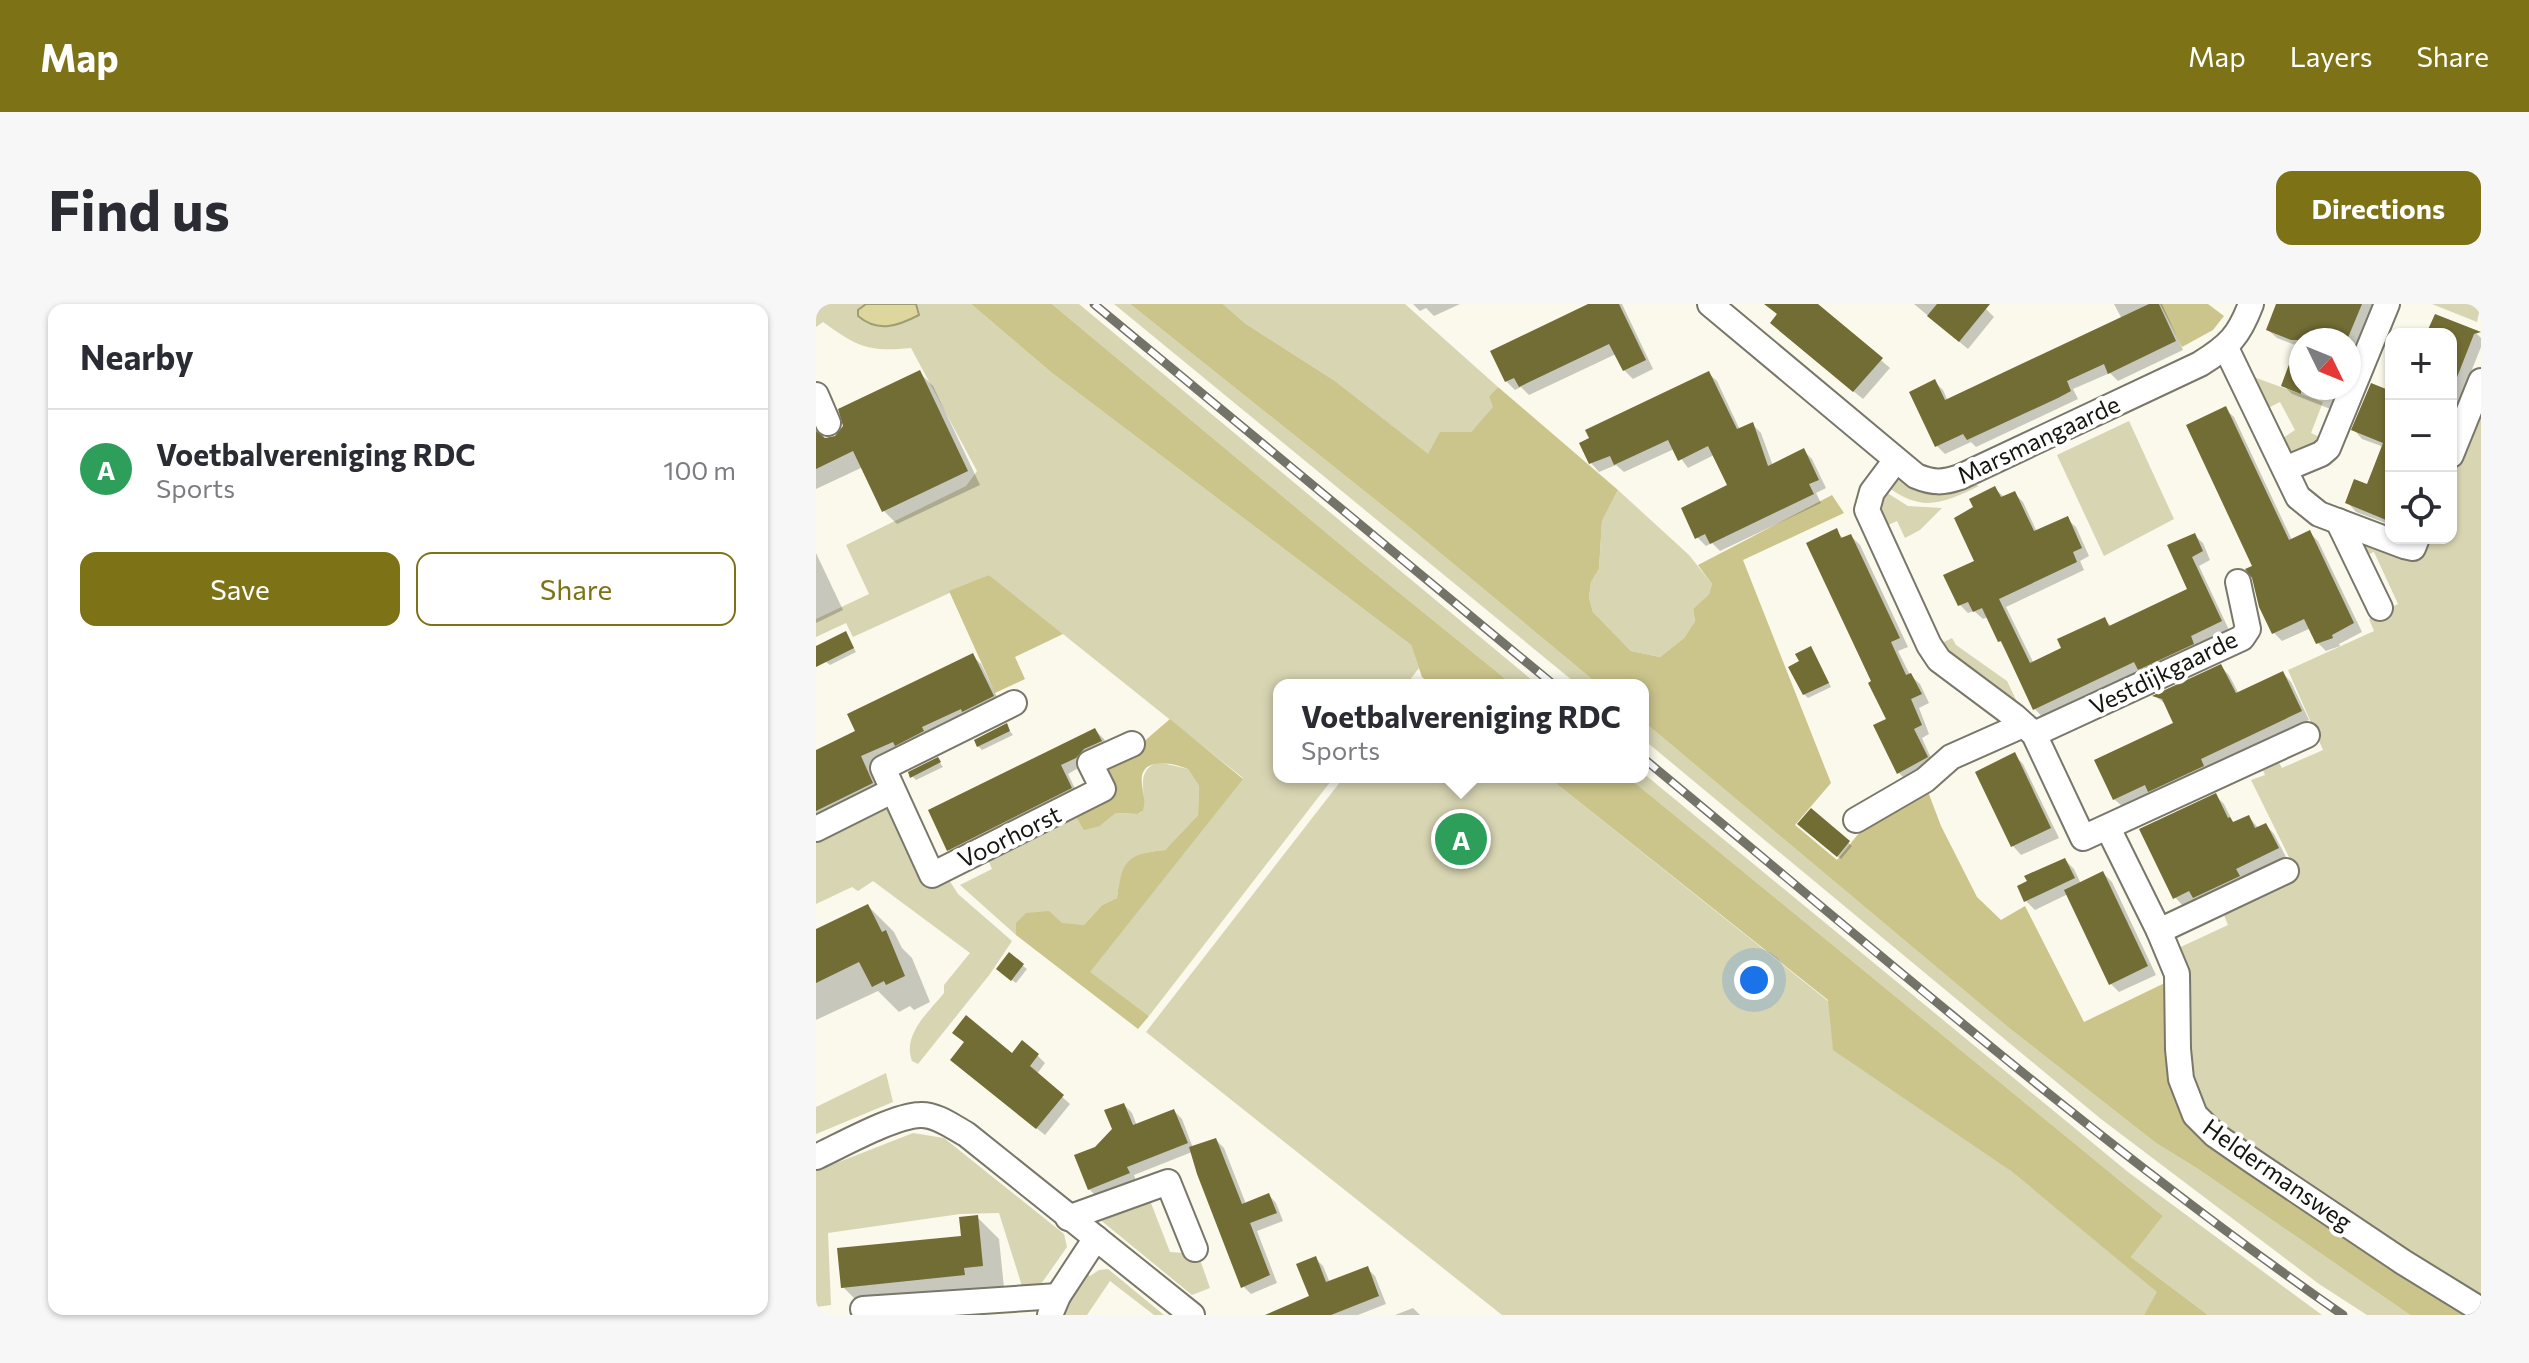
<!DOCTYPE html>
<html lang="en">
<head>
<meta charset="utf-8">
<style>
	:root { --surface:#fff; --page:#f7f7f7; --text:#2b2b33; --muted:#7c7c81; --line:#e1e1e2; --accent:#7d7316 }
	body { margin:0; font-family:Commissioner,sans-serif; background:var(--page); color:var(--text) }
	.controls { position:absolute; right:24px; top:24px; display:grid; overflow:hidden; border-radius:16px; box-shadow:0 2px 6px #0004 }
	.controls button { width:72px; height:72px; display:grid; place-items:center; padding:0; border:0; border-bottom:2px solid var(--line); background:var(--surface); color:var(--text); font:40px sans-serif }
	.compass { position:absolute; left:1473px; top:24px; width:72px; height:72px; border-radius:50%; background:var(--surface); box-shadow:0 2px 6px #0004; rotate:133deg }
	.you { position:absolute; left:938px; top:676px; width:28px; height:28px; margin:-20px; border:6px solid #fff; border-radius:50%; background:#1a73e8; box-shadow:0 0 0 12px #1a73e833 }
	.badge { display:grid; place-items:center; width:52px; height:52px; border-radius:50%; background:var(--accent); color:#fff; font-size:26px; font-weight:700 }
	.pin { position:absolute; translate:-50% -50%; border:4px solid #fff; box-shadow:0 2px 8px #0006 }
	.popup { position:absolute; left:457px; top:375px; width:376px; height:104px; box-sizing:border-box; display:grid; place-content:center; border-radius:16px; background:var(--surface); filter:drop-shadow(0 2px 6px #0005); font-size:26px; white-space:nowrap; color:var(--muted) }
	.popup b { font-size:30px; color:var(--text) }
	.popup::after { content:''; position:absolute; left:50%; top:100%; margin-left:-16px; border:16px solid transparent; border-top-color:var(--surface) }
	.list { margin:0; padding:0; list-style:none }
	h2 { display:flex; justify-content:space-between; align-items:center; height:104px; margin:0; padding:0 32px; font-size:34px }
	h2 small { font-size:26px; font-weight:400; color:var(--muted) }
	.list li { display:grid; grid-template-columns:52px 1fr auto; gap:24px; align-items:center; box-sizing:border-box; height:120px; padding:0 32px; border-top:2px solid var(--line) }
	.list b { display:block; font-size:30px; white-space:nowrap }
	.list p { margin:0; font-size:26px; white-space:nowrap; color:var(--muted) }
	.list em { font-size:26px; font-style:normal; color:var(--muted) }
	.actions { display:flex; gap:16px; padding:24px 32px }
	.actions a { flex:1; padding:18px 0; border:2px solid var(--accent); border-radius:16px; text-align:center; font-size:28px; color:var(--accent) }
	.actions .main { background:var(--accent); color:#fff }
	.icon { flex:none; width:44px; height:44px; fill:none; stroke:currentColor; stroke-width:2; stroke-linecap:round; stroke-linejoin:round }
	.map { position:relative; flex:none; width:1665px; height:1011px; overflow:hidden; border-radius:16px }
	header { display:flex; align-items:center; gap:48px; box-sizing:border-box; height:112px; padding:0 40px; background:var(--accent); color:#fff }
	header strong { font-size:38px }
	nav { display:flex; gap:44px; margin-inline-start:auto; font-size:28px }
	.intro { display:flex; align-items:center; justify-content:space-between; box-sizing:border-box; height:192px; padding:0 48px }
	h1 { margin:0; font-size:56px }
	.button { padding:20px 36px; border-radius:16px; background:var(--accent); color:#fff; font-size:28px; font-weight:700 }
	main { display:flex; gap:48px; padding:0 48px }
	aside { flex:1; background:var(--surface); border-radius:16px; box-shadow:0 2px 6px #0004 }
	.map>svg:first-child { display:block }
</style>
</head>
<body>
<header>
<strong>Map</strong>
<nav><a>Map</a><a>Layers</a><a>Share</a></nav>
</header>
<div class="intro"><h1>Find us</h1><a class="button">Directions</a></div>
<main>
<aside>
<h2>Nearby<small></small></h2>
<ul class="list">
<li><span class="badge" style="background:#2e9e5b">A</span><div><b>Voetbalvereniging RDC</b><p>Sports</p></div><em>100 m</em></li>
</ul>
<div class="actions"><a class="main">Save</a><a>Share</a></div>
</aside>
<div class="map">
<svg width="1665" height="1011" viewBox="0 0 1665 1011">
	<rect width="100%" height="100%" fill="#fbf9eb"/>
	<g fill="#d8d5b3">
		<path d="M0,0H155L236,69L595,341L603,364L590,381H463V473H518L333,712L273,668L427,474L173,271L37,333L30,319L0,333V315L53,290L30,241L150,182L161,167L95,44C52,48 42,43 7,18L0,23Z"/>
		<polygon points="236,0 263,0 722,381 697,381 549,261"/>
		<polygon points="298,0 314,0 587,218 783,381 762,381"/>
		<polygon points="407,0 589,0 682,83 673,92 678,103 655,128 612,151 519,77 430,20"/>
		<polygon points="1616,0 1665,0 1661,18"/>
		<polygon points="1432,71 1507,98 1495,129 1508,135 1480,149 1471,145 1464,136 1479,126 1464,98 1450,105"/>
		<polygon points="1665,97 1665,998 1403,827 1382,800 1372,764 1356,647 1412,621 1406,606 1475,557 1435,476 1449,471 1446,464 1462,457 1466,464 1507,446 1472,366 1558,327 1553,315 1582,300 1558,248 1546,253 1543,238 1635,234 1635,172"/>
		<polygon points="1313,117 1358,215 1288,252 1241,151"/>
		<path d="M1091,175L1154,179L1163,182C1128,199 1106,209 1072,183L1076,177Z"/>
		<polygon points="802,186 873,251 896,280 893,290 877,305 879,317 868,334 844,353 815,347 777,308 773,294 775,278 783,265 786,217"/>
		<polygon points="1068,187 1092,202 1126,204 1104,226 1089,234 1081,217 1068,223 1063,199"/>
		<polygon points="1136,334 1140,341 1191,377 1205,406 1138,357 1124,340"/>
		<polygon points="827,417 1193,724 1340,839 1382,865 1594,1011 1551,1011 1503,980 1285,815 827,435"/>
		<path d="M342,458L372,465L383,482L382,511L349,546C312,550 306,558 301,594L286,601L268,621L200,619V631L144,581L176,565L171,553L259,511L284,522L300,509L323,510L327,507C331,486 318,468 342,458Z"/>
		<polygon points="827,469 1312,868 1506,1011 1392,1011 1315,953 1347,912 812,473 827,473"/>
		<polygon points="528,473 732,473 1012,697 1195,867 1342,988 1328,1011 686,1011 330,728"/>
		<path d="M69,500L100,559L131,573L142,590L196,637L174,670L102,760L96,757C86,730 113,708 128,689V681L154,649L57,577L42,587L36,583L0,600V533Z"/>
		<polygon points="70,769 77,798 0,830 0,803"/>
		<polygon points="97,829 128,834 248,930 251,943 225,980 206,982 183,909 144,910 12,929 15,1001 0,1003 0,867"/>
		<polygon points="333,894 354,948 382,950 394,984 376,991 282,914"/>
		<polygon points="292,965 348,1011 338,1011 294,977 271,1011 244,1011 268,967 274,972 283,966"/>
	</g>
	<g fill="#cbc58c">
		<polygon points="155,0 236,0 549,261 697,381 616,381 606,373 595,341 236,69"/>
		<polygon points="314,0 407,0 430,20 519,77 612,150 624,128 655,128 677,103 673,92 682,83 802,186 786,217 783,265 775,278 773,294 777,308 815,347 844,353 868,334 879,317 877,305 893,290 896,280 882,261 1016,191 1028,209 927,256 1015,479 979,521 1021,556 1057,512 1111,485 1125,522 1161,593 1185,616 1209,602 1268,718 1357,675 1376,812 1660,1011 1594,1011 1382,865 1340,839 1193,724 827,417 827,381 783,381 587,218"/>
		<polygon points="1344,0 1392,0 1408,12 1397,26 1366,43"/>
		<polygon points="173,271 247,330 199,353 209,375 179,389 133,287"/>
		<path d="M354,415L427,475L274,668L333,712L322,725L200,631V619L210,609L233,607L246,619L268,621L286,601L301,594C306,557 310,550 349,546L382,511L383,482L372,465C356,458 322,452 326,480C327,491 330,496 327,507L322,510L300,509L284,522L268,526L259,511L300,490L287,462L318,446Z"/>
		<polygon points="732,473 812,473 1347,912 1315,953 1392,1011 1328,1011 1341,988 1195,867 1017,746 1012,696"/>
	</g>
	<path fill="#ddd79d" stroke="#a19d73" stroke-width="2" d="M50,0H100L103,11C82,22 62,29 42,12V6Z"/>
	<g fill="#0003">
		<polygon points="597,0 644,0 618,12 610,4 604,7"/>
		<polygon points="777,0 806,0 837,65 817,75 808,66 800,50 713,91 705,83 699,86 690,77"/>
		<polygon points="958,0 999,0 1074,64 1047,95 965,28"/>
		<polygon points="1098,0 1165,0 1178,13 1152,45"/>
		<polygon points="1298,0 1346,0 1367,46 1302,77 1294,69 1257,85 1262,95 1160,143 1155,138 1129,150 1121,142 1119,78 1127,86 1132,97 1306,15"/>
		<polygon points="1462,0 1558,0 1533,61 1533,36 1485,36 1485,84 1532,84 1522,108 1476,90 1467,81 1482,42 1461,34 1452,26"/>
		<polygon points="1659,28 1665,34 1665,43 1635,118 1635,30 1613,30"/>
		<polygon points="104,69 117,82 164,181 81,220 68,207 47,163 0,185 0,114 8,134 18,135"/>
		<polygon points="892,69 901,77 924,126 937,121 945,129 957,162 988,147 996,155 1010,184 1000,189 1005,199 904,247 896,239 890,242 881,233 914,182 898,151 872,164 858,145 808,168 800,161 783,168 775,159"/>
		<polygon points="1575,89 1575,221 1540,208 1532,199 1552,183 1568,143 1546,135 1538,126"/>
		<polygon points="1409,105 1418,113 1476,236 1493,228 1502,237 1546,328 1523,340 1524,342 1510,347 1501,338 1495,324 1466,337 1458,329 1439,263"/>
		<polygon points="1178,184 1187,192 1198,189 1207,198 1221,228 1251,215 1260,223 1273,252 1264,257 1268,266 1190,303 1218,360 1248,345 1289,316 1296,323 1373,286 1353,242 1378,231 1387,239 1394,256 1383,262 1413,326 1382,341 1385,348 1227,414 1219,405 1172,313 1167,315 1158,307 1152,309 1144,301 1161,258 1160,204"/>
		<polygon points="1020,227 1028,235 1035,232 1044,241 1092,343 1082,347 1094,371 1104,380 1113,399 1103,404 1113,430 1106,434 1119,463 1092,478 1083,469 1060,422 1073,416 992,240"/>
		<polygon points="0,249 27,306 0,319"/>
		<polygon points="30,330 40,348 14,361 10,358"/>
		<polygon points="998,349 1015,383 992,394 988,390 985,358"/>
		<polygon points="156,351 165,360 185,401 53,461 65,488 0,522 0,448 42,428"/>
		<polygon points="1405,363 1413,371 1423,390 1467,369 1475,378 1493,416 1307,503 1298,495 1360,420 1351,401 1340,393"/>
		<polygon points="190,422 197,431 166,446 162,442"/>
		<polygon points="279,426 288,435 293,446 252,470 263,493 141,554 132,545"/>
		<polygon points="1199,451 1207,460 1243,534 1205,551 1197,542"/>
		<polygon points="122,456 127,463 100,476 96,472"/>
		<polygon points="1400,492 1408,500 1418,520 1433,513 1443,525 1450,521 1458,530 1470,553 1427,574 1431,581 1387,602 1381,595 1367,602 1359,593"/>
		<polygon points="995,507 1036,542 1025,555 988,524"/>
		<polygon points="1249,556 1258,565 1265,580 1287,569 1296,578 1340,671 1303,688 1294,679 1252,590 1219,606 1210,597 1213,578"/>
		<polygon points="52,602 78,628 86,644 96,654 114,698 98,706 94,702 83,708 62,687 0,716 0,627"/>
		<polygon points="193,651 211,665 200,679 186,669"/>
		<polygon points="197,752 222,752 229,759 221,770 254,800 229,831 144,763"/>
		<polygon points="308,801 316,809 321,822 358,807 366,815 377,844 400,836 408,844 430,900 453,891 460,899 467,917 441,927 461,979 435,990 427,982 376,848 318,871 320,877 281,893 273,885 281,844 298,826"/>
		<polygon points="161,913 183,935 188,984 49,1005 27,983 147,933"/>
		<polygon points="499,954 507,962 514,979 551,964 559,972 570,1000 542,1011 454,1011 495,994"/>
		<polygon points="597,1004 604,1011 579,1011"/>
	</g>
	<g fill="#726c35">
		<polygon points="772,0 803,0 830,56 807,67 793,40 703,83 698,74 689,78 674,47"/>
		<polygon points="948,0 1002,0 1067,54 1037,88 954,19 961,10"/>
		<polygon points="1121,0 1174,0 1143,38 1111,12"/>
		<polygon points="1333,0 1343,0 1360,37 1292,70 1288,60 1251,77 1255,87 1242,94 1151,136 1147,130 1119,143 1093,88 1119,75 1129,96"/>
		<polygon points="1460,0 1546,0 1531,36 1485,36 1485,90 1465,82 1482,36 1475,36 1450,26"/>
		<polygon points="1619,10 1665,28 1658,30 1636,86 1635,30 1610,30"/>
		<polygon points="104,66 152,167 66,208 37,147 0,165 0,127 9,134 19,132 27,122 22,105"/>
		<polygon points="893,67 921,125 937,118 952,162 988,144 1003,176 993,180 998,190 894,240 889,230 879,235 865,204 911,181 892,142 862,157 852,136 798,161 794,152 773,160 763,139 773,134 769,126"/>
		<polygon points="1555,79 1575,87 1575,218 1529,199 1538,175 1551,180 1567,139 1535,126"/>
		<polygon points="1410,102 1473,236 1494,226 1538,319 1516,331 1517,334 1500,340 1488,315 1456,330 1443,303 1436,274 1429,265 1436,262 1370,121"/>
		<polygon points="1179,182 1185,193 1199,187 1218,227 1252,212 1266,244 1257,248 1261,258 1183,295 1214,359 1245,344 1241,335 1289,313 1293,322 1371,285 1351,241 1379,229 1387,247 1376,253 1406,317 1375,332 1378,340 1322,366 1318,358 1217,406 1185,337 1182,338 1166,304 1157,308 1152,298 1142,302 1127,271 1158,257 1138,214 1157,203 1153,195"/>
		<polygon points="1021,224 1025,234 1035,230 1084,334 1075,338 1090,371 1095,369 1106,390 1095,395 1106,421 1098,425 1112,453 1081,470 1057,421 1070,415 1052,379 1055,377 990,239"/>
		<polygon points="30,327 38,344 0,363 0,342"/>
		<polygon points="995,342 1013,379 987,391 972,363 983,357 979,350"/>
		<polygon points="157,349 178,392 146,408 145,405 106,423 108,427 79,442 77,438 45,452 57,479 0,507 0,446 39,427 31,410"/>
		<polygon points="1405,360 1420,389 1467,367 1486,407 1385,455 1388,462 1332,488 1329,481 1297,496 1278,456 1357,419 1346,395 1336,392"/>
		<polygon points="191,419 194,427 161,443 158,436"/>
		<polygon points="279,424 286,437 268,445 260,454 245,461 256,484 131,547 112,506"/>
		<polygon points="1199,448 1235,524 1195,543 1159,468"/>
		<polygon points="122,453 125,458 94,474 92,468"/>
		<polygon points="1400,489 1412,514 1414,513 1417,518 1433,511 1439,524 1450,519 1463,544 1420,565 1424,572 1377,594 1373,587 1357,595 1323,525"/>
		<polygon points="995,504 1034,537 1021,553 981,520"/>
		<polygon points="1249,554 1259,574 1208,598 1201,582 1211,577 1208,572"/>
		<polygon points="1287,567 1332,662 1293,681 1248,586"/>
		<polygon points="52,600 66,628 70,626 89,672 70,681 68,677 56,683 43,658 0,679 0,625"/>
		<polygon points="193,648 208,660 195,677 180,665"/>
		<polygon points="150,711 196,749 206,736 223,750 214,762 248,791 220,825 134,756 148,738 136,729"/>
		<polygon points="308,799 317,821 358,805 372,839 311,863 314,869 272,886 258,851 279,843 296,825 288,806"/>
		<polygon points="400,834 426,900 453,889 461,909 434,919 454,971 425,984 381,870 373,843"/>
		<polygon points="162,911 167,962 148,964 149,971 25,984 21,944 145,932 143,913"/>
		<polygon points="500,952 510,978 552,962 563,992 515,1011 449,1011 493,992 480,960"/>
	</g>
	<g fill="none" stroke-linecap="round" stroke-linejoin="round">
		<defs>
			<g id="street">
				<path d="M894,0L1100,172C1117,179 1127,179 1144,173L1384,60C1413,42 1423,32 1435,0"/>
				<polyline points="1410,44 1482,193 1503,210 1588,242 1597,244 1601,234"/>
				<polyline points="0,91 12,119"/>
				<polyline points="1635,151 1665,77"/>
				<polyline points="1080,156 1056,188 1051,206 1113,341 1123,356 1198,412 1218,430 1267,534 1491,431"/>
				<polyline points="1469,165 1505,150 1512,144 1571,0"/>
				<polyline points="1522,217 1564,304"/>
				<polyline points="198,399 67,464 116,571 287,485 274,459 316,440"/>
				<polyline points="1218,430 1426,334 1432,325 1422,278"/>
				<polyline points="1040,516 1109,476 1135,453 1207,421"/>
				<polyline points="1292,524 1343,627 1470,567"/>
				<polyline points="0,525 76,487"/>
				<polyline points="1343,627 1361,670 1362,745 1365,775 1379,811 1399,831 1435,856 1587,958 1665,1006"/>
				<path d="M0,853C26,841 77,812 104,811C120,810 137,823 150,830L376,1011"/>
				<polyline points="252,914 352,878 379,945"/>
				<polyline points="47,1005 242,992"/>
				<polyline points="234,1011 242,992 280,934"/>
			</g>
		</defs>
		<use href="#street" stroke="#78776a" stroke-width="28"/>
		<use href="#street" stroke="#fff" stroke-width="24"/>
		<defs>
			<g id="rail">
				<polyline points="278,0 738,381"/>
				<path d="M827,454C1057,644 1282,841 1527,1011"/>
			</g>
		</defs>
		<use href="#rail" stroke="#74736a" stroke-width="9"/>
		<use href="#rail" stroke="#fff" stroke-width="6" stroke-dasharray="18" stroke-linecap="butt"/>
	</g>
	<g text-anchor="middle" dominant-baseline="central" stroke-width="8" stroke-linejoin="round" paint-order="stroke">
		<g font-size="24" fill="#161610" stroke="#fff">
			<text transform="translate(1222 135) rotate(-25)">Marsmangaarde</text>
			<text transform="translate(1347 368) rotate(-26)">Vestdijkgaarde</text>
			<text transform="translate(193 532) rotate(-26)">Voorhorst</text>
			<text transform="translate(1462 870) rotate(35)">Heldermansweg</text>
		</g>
	</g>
</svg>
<div class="controls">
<button>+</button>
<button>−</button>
<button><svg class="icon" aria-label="locate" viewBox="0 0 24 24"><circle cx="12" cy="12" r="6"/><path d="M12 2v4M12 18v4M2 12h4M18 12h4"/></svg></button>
</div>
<svg class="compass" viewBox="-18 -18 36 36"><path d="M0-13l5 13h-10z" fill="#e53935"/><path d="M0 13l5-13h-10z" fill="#7c7c81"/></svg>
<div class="you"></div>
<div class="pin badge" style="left:645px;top:535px;background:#2e9e5b">A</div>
<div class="popup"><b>Voetbalvereniging RDC</b>Sports</div>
</div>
</main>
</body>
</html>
